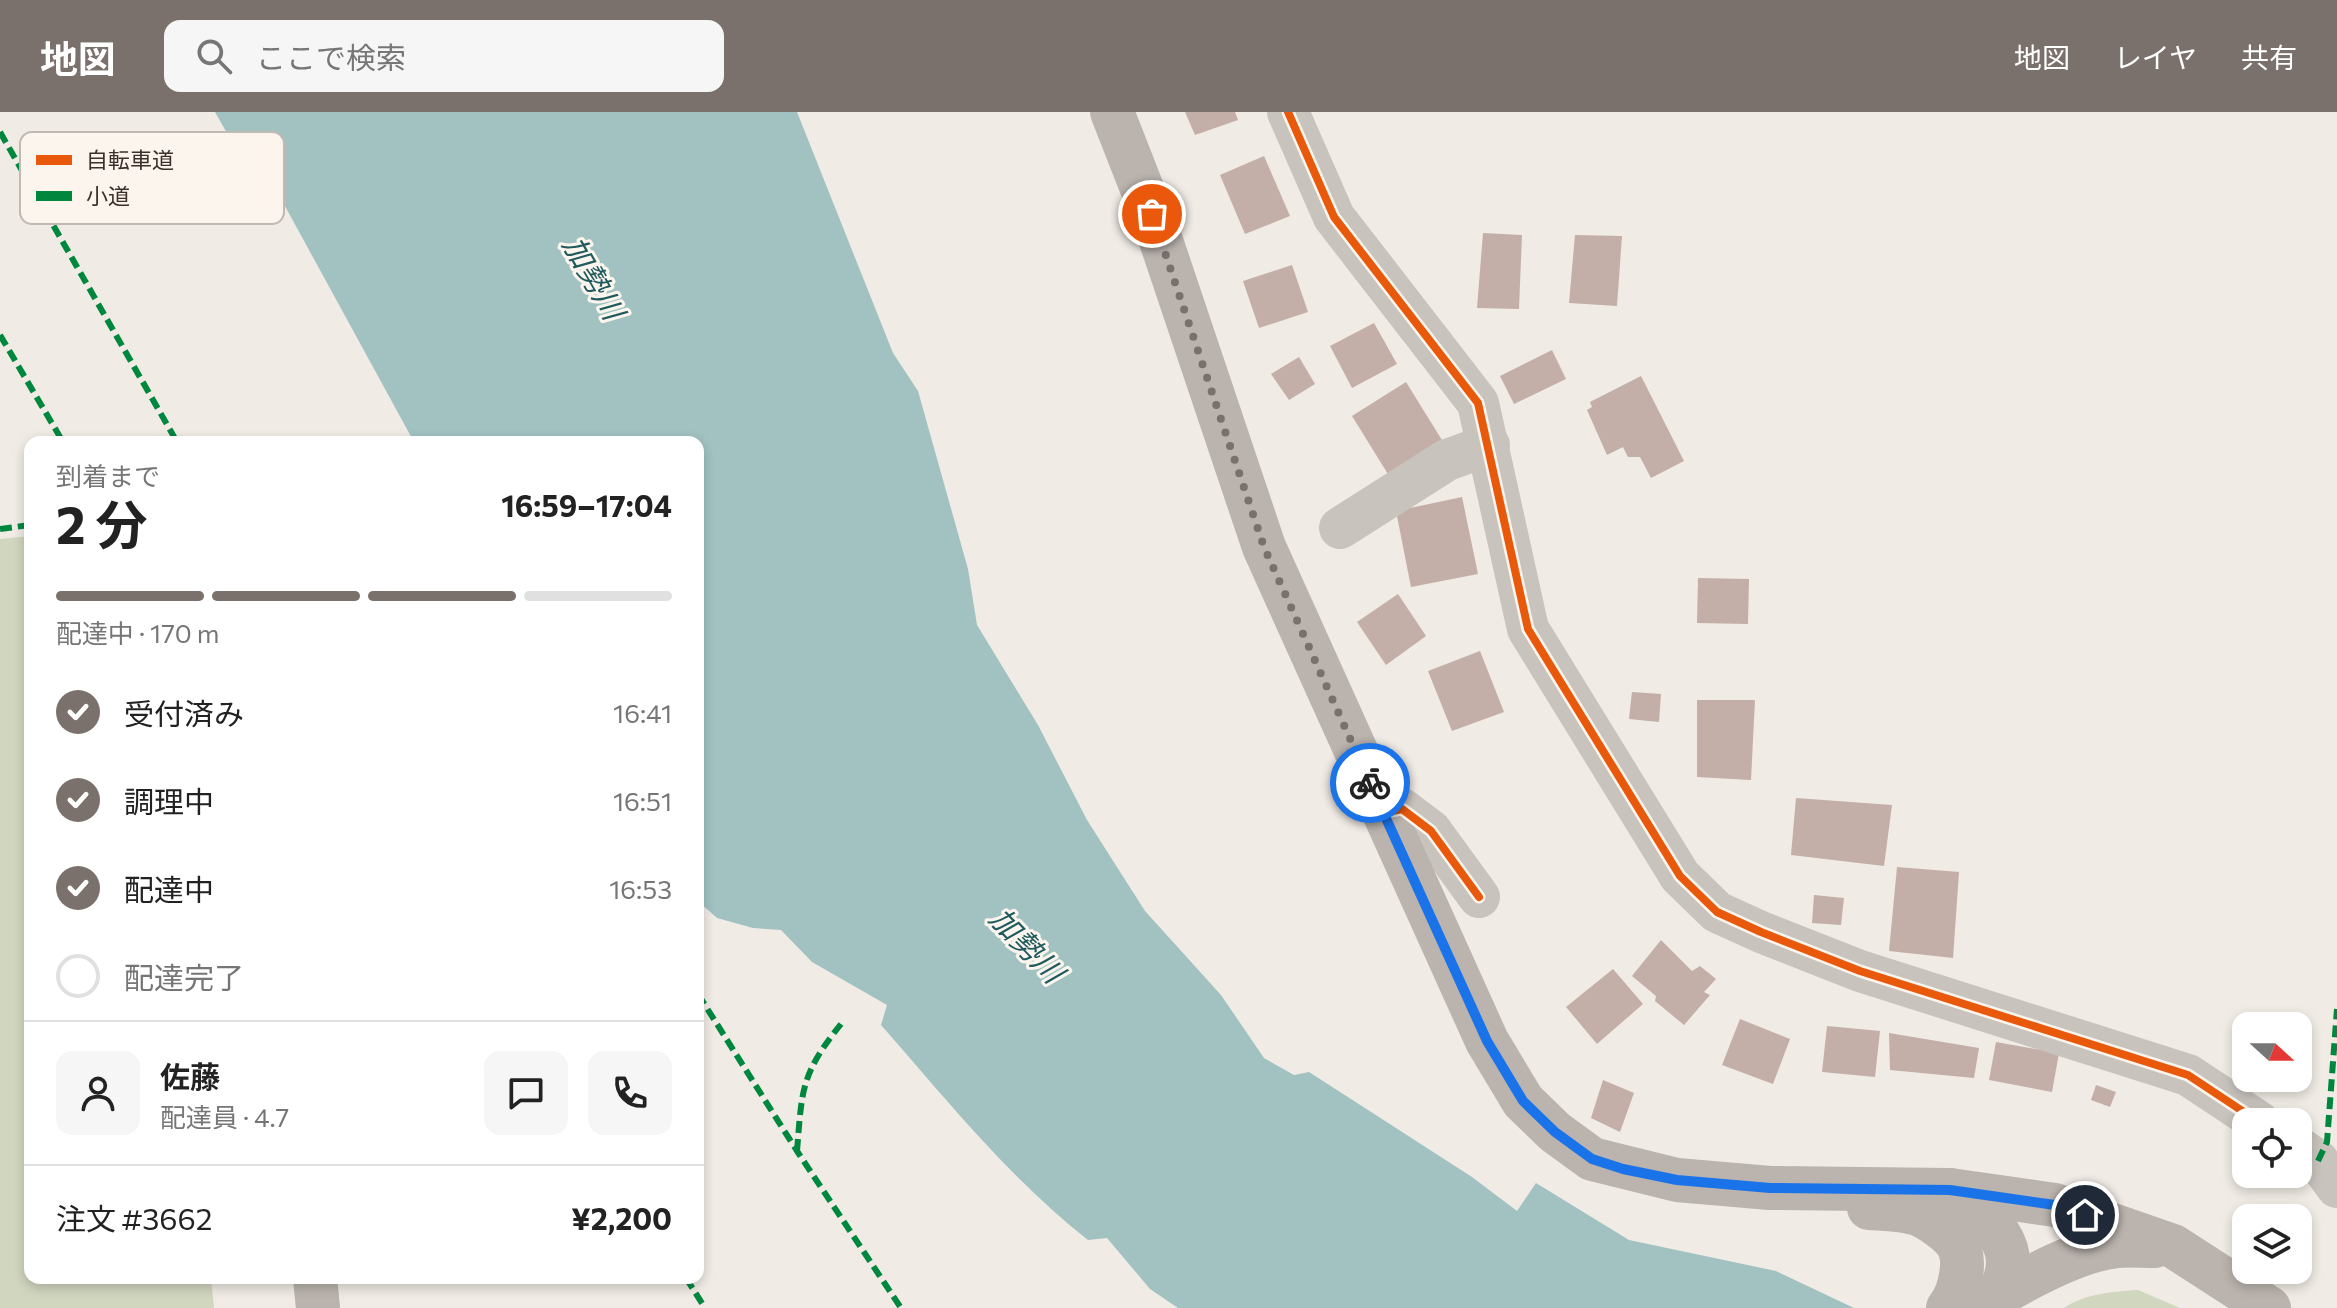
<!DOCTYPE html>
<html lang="ja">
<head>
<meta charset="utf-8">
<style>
	:root { --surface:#fff; --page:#f6f6f6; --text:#222; --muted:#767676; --line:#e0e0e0; --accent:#7a716c }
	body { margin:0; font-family:Commissioner,"Noto Sans JP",sans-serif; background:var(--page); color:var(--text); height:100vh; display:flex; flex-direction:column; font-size:30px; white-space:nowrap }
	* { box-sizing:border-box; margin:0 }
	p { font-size:26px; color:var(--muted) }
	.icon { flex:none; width:44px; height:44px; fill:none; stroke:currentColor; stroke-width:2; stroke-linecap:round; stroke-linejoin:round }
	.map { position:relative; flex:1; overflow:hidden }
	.sheet { position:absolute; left:24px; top:324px; width:680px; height:848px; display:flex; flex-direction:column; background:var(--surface); border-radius:16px; box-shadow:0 4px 12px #0003 }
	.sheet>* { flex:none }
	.needle { width:52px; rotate:111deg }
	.tools { position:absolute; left:2232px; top:900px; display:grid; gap:16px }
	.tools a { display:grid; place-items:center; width:80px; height:80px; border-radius:16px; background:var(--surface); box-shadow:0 4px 12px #0003; font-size:40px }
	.pin { position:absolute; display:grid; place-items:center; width:68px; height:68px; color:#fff; margin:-34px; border:4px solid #fff; border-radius:50%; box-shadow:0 2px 8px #0007 }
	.courier { position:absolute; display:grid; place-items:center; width:80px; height:80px; margin:-40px; border:6px solid #1a73e8; border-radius:50%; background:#fff; color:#222; box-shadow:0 2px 10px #0007 }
	.overview em { font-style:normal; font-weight:700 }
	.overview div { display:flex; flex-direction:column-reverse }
	.overview { display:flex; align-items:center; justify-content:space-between; height:136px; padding:0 32px }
	h1 { font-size:52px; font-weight:700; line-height:60px }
	.bar { display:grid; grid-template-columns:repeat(4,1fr); gap:12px 8px; align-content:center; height:96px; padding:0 32px }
	.bar i { height:10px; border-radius:6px; background:var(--line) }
	.bar .active { background:var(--accent) }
	.bar p { grid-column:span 4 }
	.line { display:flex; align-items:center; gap:20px; padding:0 32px; border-top:2px solid var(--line) }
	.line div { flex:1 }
	.round { display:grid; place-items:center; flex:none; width:84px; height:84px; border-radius:16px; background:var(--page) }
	ol { padding:0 32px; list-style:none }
	li { display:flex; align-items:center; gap:24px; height:88px }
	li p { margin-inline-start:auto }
	li .icon { padding:8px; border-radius:50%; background:var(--accent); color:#fff; stroke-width:4 }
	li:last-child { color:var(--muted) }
	li i { width:44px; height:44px; border:4px solid var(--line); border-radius:50% }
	header { display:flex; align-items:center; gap:48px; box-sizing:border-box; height:112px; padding:0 40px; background:var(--accent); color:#fff }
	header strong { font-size:38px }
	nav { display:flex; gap:44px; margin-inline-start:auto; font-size:28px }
	.search { width:560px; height:72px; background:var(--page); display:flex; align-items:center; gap:20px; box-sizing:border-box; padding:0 28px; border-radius:16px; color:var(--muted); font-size:30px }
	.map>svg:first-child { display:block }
	.green { fill:#d1d6bf }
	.water { fill:#a1c2c1 }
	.building { fill:#c3afa7 }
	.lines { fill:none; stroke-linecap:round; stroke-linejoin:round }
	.street { stroke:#c9c3be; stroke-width:42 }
	.secondary { stroke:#bab3ae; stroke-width:44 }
	.quiet { stroke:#00873e; stroke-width:6; stroke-dasharray:12 6; stroke-linecap:butt }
	.cycleway-casing { stroke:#fbf5ee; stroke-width:13 }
	.cycleway { stroke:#e8590c; stroke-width:8 }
	.done { stroke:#7a716c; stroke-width:8; stroke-dasharray:0 14.4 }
	.route { stroke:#1a73e8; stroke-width:10 }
	.labels { text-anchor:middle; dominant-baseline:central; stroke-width:6; stroke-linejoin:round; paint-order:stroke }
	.water-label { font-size:30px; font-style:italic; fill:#1f5a5e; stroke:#fbf5ee }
	.key { fill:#fbf5ee; stroke:#c1bab4; stroke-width:2 }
	.key-label { font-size:22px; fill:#3b302b }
</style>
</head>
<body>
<header>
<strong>地図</strong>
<div class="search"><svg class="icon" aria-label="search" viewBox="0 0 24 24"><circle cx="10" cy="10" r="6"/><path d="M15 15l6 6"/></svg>ここで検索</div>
<nav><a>地図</a><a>レイヤ</a><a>共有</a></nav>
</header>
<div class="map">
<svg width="2337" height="1196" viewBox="0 0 2337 1196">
	<rect width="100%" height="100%" fill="#f0ebe5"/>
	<g class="green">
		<polygon points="30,424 30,1166 211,1166 214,1196 0,1196 0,427"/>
		<path d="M2138,1178L2180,1196H2064C2086,1181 2113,1180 2138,1178Z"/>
	</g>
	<path class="water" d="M215,0H797L893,241L918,279L968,457L977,513L1038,613L1087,708L1145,799L1221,883L1264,946L1294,963L1309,960L1472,1065L1517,1099L1536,1071L1629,1128L1776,1159L1854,1196H1178L1150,1177L1107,1126L1088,1128C1009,1066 947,988 881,913L887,893L812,850L781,818L753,816L717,806L698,789V330H414L274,74L240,44Z"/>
	<g class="building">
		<polygon points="1185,0 1235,0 1238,8 1195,23"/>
		<polygon points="1264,44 1290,104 1245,122 1220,63"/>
		<polygon points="1483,121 1522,123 1519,197 1477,196"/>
		<polygon points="1575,123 1622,124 1617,194 1569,191"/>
		<polygon points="1292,153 1308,200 1259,216 1243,169"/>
		<polygon points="1374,211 1397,252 1352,276 1330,234"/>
		<polygon points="1552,238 1566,267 1514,292 1500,264"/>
		<polygon points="1299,245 1315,272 1289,288 1271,262"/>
		<polygon points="1641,264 1684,349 1651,366 1640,345 1628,345 1623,335 1607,343 1587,298 1592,295 1590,290"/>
		<polygon points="1406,270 1445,333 1391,367 1352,304"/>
		<polygon points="1462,385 1478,462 1411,475 1396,399"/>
		<polygon points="1698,466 1749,467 1748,512 1697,511"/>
		<polygon points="1398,482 1426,524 1386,553 1357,510"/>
		<polygon points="1480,539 1504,600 1452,619 1428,559"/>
		<polygon points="1632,580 1661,582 1659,610 1629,607"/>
		<polygon points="1697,588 1755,588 1751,668 1697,665"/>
		<polygon points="1796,686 1892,693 1884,754 1791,743"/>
		<polygon points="1897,755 1959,760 1953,846 1889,839"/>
		<polygon points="1814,783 1844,786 1841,813 1812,811"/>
		<polygon points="1661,828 1692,859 1700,854 1716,867 1704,880 1710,883 1684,913 1655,889 1656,884 1632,864"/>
		<polygon points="1613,857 1643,892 1597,932 1566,895"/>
		<polygon points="1740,907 1790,927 1773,972 1722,953"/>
		<polygon points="1827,914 1880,919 1875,965 1822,960"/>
		<polygon points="1889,921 1979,936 1974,966 1890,958"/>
		<polygon points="1996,930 2059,941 2052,980 1989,968"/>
		<polygon points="1603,968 1634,981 1620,1020 1591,1006"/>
		<polygon points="2096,973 2116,980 2110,995 2091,988"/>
	</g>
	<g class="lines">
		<g class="street">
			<polyline points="1288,0 1334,105 1478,291 1528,517 1680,764 1717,800 1761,820 1860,859 2188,963 2259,1010"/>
			<polyline points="1340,416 1447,348 1489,333"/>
			<polyline points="1383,701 1402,697 1431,719 1479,785"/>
			<polyline points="2298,1035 2318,1049 2337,1075"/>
		</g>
		<g class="secondary">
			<polyline points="1112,0 1152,102 1264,435 1487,929 1523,989 1555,1020 1592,1047 1677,1068 1770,1076 1950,1078 2055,1093 2173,1134 2269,1196"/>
			<path d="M1950,1078C1987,1105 2028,1134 1997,1184"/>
			<path d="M1869,1096C1883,1097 1900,1097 1914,1101C1926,1104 1948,1119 1956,1130C1968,1147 1960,1181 1948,1196"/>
			<polyline points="315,1166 318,1196"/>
			<path d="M1979,1196C2013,1173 2076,1138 2117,1134C2129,1133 2142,1134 2155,1134"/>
		</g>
		<g class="quiet">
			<polyline points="0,20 177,330"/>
			<polyline points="0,223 63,330"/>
			<polyline points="0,417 30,413"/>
			<polyline points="698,882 797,1039 901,1196"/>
			<path d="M797,1039C802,977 801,962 841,912"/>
			<polyline points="2318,1049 2327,1030 2337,897"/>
			<polyline points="686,1166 705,1196"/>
		</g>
		<defs>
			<g id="cycleway">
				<polyline points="1288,0 1334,105 1478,291 1528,517 1680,764 1717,800 1761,820 1860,859 2188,963 2259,1010"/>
				<polyline points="1383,701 1402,697 1431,719 1479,785"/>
			</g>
		</defs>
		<use href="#cycleway" class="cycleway-casing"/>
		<use href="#cycleway" class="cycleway"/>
	</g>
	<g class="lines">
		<polyline class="done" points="1152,102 1264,435 1370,671"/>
		<polyline class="route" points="1370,671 1487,929 1523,989 1555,1020 1592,1047 1623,1057 1677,1068 1770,1076 1950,1078 2055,1093 2085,1103"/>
	</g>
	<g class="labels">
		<g class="water-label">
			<text transform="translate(595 165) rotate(60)">加勢川</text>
			<text transform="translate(1028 832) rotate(46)">加勢川</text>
		</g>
	</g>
	<rect x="20" y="20" width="264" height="92" rx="12" class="key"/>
	<rect x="36" y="43" width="36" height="10" fill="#e8590c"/>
	<rect x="36" y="79" width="36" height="10" fill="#00873e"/>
	<g class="key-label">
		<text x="86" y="56">自転車道</text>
		<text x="86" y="92">小道</text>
	</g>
</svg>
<div class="tools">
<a><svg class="needle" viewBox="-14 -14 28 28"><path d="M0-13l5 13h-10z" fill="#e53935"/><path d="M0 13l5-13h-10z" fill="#767676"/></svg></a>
<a><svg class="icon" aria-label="locate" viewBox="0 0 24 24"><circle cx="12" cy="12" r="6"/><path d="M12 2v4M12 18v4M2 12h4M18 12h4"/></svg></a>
<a><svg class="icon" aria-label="layers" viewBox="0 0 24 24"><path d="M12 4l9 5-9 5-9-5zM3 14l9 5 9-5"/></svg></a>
</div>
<div class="pin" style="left:1152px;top:102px;background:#ea580c"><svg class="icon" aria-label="bag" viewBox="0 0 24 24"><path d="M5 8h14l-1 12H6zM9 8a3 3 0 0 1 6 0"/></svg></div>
<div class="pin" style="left:2085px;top:1103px;background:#1f2937"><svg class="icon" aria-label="home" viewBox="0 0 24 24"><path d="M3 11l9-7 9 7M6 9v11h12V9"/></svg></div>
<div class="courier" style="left:1370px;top:671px"><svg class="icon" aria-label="bike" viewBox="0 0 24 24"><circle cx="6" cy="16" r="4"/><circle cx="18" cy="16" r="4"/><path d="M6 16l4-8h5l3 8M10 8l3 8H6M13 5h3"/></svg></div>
<section class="sheet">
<div class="overview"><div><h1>2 分</h1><p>到着まで</p></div><em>16:59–17:04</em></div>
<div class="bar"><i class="active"></i><i class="active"></i><i class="active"></i><i></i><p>配達中 · 170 m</p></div>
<ol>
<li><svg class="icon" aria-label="check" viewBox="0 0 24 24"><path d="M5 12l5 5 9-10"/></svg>受付済み<p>16:41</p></li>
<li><svg class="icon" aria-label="check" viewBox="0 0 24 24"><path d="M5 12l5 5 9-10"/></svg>調理中<p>16:51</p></li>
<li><svg class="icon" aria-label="check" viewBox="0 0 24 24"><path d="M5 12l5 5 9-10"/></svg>配達中<p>16:53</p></li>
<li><i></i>配達完了</li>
</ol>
<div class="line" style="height:144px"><a class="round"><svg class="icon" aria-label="person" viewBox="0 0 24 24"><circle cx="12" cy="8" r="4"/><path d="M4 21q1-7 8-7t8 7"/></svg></a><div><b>佐藤</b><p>配達員 · 4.7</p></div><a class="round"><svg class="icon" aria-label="chat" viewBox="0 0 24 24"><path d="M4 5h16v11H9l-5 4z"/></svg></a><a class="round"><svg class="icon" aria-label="phone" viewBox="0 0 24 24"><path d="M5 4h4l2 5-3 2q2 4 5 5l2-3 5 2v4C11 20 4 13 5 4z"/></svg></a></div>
<div class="line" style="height:104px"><div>注文 #3662</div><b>¥2,200</b></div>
</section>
</div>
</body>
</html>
